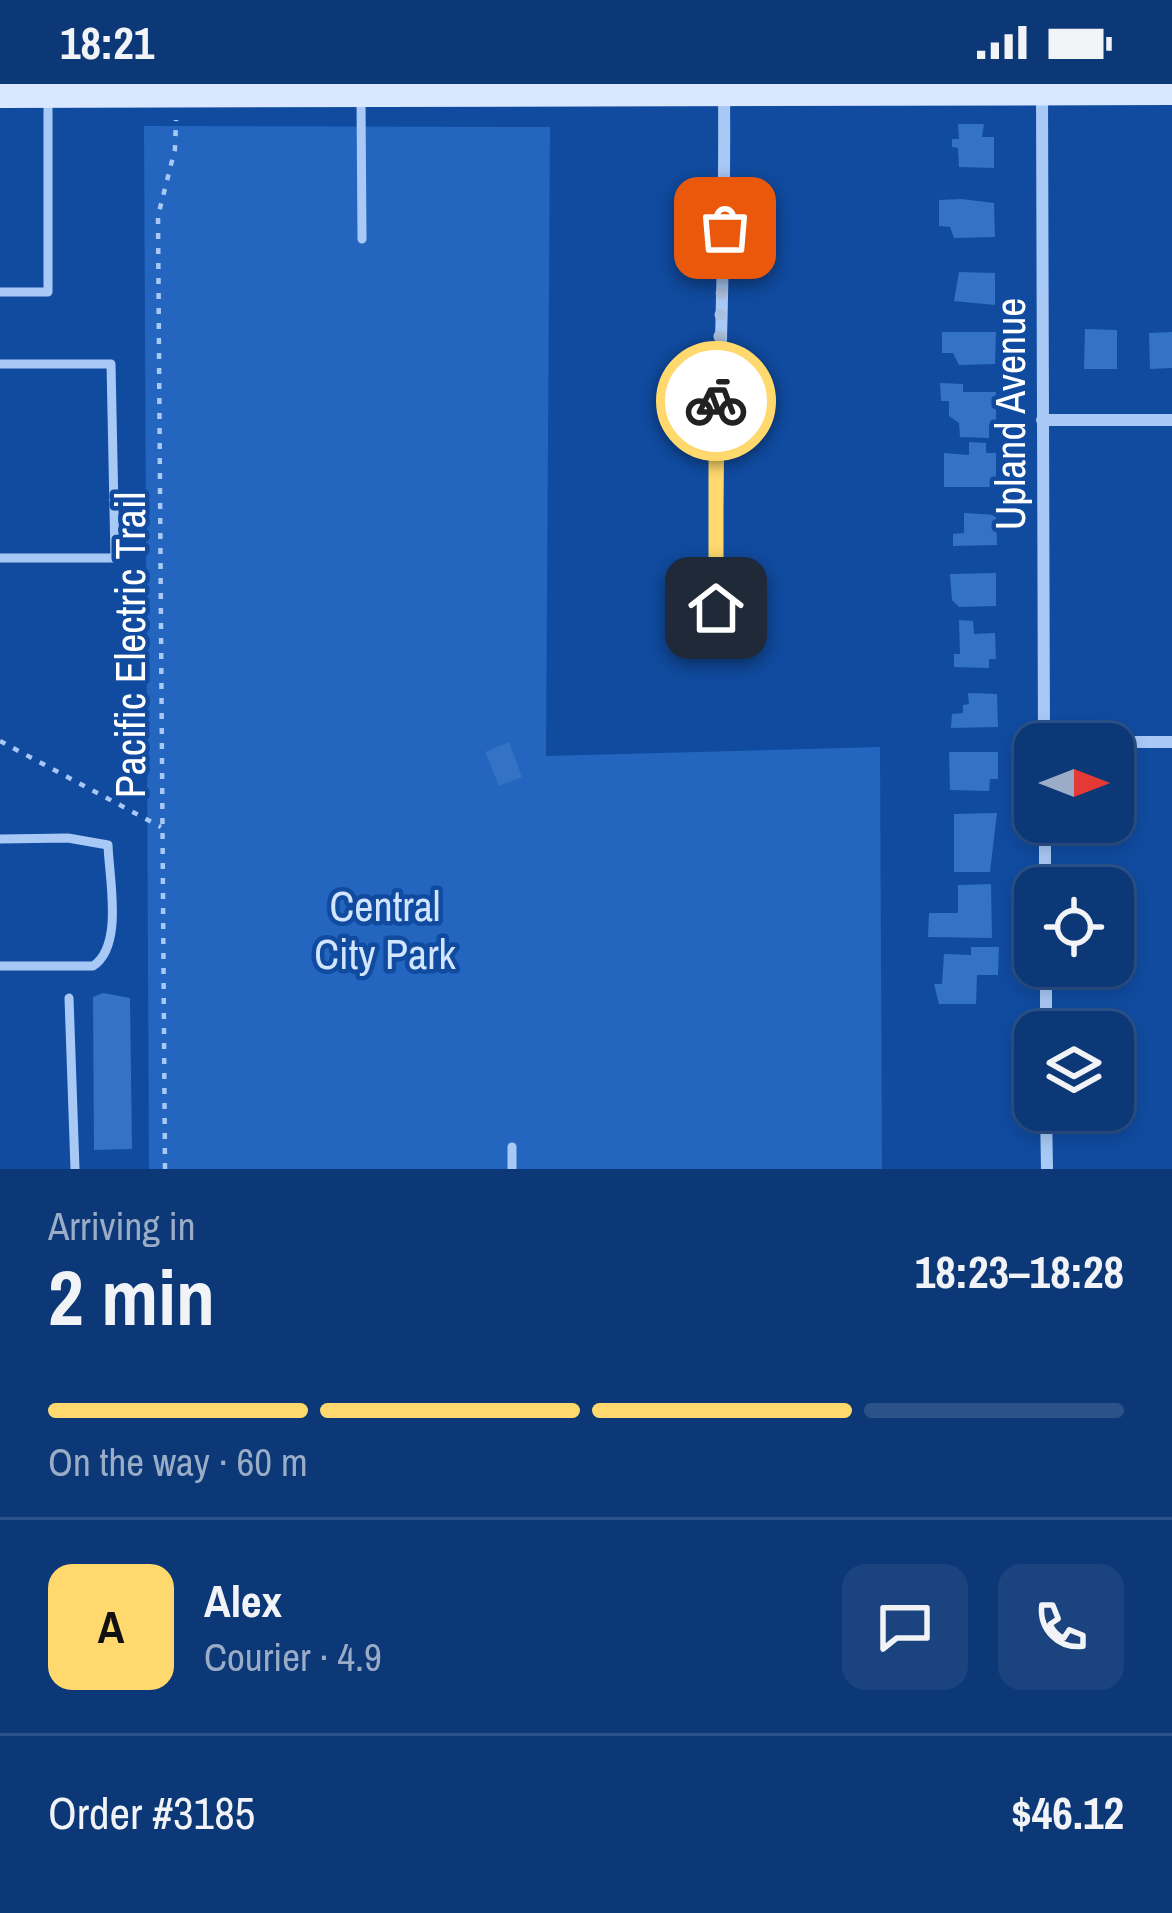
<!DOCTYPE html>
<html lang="en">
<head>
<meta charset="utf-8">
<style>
	:root { --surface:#0c3878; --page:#1a4380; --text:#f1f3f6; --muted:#9aacc6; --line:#2c528a; --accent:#ffd96d }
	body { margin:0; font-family:"Archivo Narrow",sans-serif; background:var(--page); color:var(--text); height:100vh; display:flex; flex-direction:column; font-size:45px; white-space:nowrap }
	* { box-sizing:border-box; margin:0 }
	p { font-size:39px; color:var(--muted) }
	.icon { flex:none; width:66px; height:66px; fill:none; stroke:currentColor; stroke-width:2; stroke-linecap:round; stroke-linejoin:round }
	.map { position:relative; height:1085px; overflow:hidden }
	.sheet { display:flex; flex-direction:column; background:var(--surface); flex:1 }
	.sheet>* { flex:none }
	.needle { width:78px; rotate:90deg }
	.buttons { position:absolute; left:1014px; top:639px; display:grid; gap:24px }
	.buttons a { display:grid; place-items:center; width:120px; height:120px; border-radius:24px; background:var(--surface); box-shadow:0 6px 18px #0003,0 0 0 3px var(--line); font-size:60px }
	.pin { position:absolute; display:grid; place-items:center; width:102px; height:102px; color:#fff; margin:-51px; border-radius:24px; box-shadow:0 6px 18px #0006 }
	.courier { position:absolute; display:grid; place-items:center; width:120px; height:120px; margin:-60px; border:9px solid #ffd96d; border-radius:50%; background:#fff; color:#222; box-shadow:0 3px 15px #0007 }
	.overview em { font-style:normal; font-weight:700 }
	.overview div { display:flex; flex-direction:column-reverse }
	.overview { display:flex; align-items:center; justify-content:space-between; height:204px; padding:0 48px }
	h1 { font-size:78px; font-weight:700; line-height:90px }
	.bar { display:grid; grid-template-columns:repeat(4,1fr); gap:18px 12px; align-content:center; height:144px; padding:0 48px }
	.bar i { height:15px; border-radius:9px; background:var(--line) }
	.bar .selected { background:var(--accent) }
	.bar p { grid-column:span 4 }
	.line { display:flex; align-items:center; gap:30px; padding:0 48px; border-top:3px solid var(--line) }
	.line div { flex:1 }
	.round { display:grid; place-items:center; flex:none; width:126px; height:126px; border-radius:24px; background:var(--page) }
	.status { display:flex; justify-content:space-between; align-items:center; height:84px; padding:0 60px; background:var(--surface); direction:ltr }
	.status svg { height:33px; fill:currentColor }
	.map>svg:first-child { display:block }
	.green { fill:#2365bf }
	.building { fill:#3472c5 }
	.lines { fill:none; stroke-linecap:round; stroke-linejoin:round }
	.path { stroke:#a8c9f5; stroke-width:4.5; stroke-dasharray:6 9; stroke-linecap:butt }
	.lane { stroke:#a8c9f5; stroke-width:9 }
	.street { stroke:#a8c9f5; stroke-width:12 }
	.secondary { stroke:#d9e8fe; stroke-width:24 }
	.done { stroke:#abc0de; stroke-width:12; stroke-dasharray:0 21.6 }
	.route { stroke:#ffd96d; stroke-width:15 }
	.labels { text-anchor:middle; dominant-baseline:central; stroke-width:9; stroke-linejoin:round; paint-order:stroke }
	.street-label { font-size:42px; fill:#fff; stroke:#104ba0 }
	.park-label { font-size:42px; fill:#d1e5fe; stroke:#104ba0 }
</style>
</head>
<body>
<div class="status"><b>18:21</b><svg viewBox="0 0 49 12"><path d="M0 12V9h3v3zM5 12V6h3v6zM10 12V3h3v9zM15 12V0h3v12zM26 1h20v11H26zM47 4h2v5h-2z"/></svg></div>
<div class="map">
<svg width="1172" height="1085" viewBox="0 0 1172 1085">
	<rect width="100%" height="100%" fill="#104ba0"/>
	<polygon class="green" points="144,42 550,43 546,672 880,663 882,1085 149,1085"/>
	<g class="building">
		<polygon points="958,40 984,40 982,53 994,53 994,84 959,83 958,64 952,63 952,55 959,55"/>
		<polygon points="961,115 994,119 995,153 954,154 950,143 939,142 939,116"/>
		<polygon points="959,188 995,189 995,221 954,217"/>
		<polygon points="1085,245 1117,246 1117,285 1084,285"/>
		<polygon points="942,248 996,248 995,280 959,281 953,269 942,269"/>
		<polygon points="1172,248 1172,284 1150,285 1149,249"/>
		<polygon points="940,299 963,300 963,308 996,308 996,341 989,341 989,354 960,353 959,339 949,332 949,317 941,317"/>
		<polygon points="969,358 986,359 986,369 996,369 996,403 944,403 944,369 969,371"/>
		<polygon points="964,429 996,431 997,461 953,462 953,450 964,449"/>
		<polygon points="996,489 996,522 959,523 952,516 950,490"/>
		<polygon points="959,536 973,537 974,550 995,549 996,575 989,575 989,584 954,583 954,570 960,570"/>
		<polygon points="968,609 997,610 998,643 951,644 952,630 963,629 963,621 969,620"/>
		<polygon points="509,658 522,693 499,702 485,668"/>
		<polygon points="949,668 998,668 998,695 990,695 989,707 950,706"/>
		<polygon points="997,729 990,788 954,788 954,730"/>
		<polygon points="991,800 992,854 928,853 929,829 958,829 958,801"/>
		<polygon points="971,863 999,863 998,891 977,891 976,920 939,920 934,900 942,900 944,870 971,871"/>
		<polygon points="103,909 130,914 132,1065 94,1066 93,913"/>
	</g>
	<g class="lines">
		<g class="path">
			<polyline points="0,657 161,743"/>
			<polyline points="165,1085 158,132 175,65 176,36"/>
		</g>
		<g class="lane">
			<polyline points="361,16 362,155"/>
			<polyline points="0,208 48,208 48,15"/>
			<polyline points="0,280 111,280 115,474 0,474"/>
			<path d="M0,755L68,754L108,761C109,794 124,862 93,882H0"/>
			<polyline points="69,914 75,1085"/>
			<polyline points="512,1063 512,1085"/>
		</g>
		<g class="street">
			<polyline points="1042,7 1044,660"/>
			<polyline points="1042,336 1172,336"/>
			<path d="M716,523C716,352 726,182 724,10"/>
			<polyline points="1044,658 1172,658"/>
			<polyline points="1045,738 1045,804"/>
			<polyline points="1046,882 1046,948"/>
			<polyline points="1046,1026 1047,1085"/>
		</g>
		<polyline class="secondary" points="0,12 1172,9"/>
	</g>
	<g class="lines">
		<polyline class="done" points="716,317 725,144"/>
		<polyline class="route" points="716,317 716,524"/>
	</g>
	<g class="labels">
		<g class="street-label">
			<text transform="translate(1010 330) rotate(-90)">Upland Avenue</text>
			<text transform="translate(130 561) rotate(-90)">Pacific Electric Trail</text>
		</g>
		<g class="park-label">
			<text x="385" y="822">Central<tspan x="385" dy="48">City Park</tspan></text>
		</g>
	</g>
</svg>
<div class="buttons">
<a><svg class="needle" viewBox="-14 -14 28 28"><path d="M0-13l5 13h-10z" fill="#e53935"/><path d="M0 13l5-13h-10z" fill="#9aacc6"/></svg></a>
<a><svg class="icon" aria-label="locate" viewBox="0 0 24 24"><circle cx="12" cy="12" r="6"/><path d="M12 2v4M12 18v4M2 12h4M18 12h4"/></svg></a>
<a><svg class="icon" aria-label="layers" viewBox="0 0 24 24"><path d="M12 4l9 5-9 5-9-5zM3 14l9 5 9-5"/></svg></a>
</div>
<div class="pin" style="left:725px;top:144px;background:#ea580c"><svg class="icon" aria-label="bag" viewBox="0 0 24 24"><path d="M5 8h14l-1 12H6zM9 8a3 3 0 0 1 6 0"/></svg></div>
<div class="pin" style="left:716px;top:524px;background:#1f2937"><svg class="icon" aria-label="home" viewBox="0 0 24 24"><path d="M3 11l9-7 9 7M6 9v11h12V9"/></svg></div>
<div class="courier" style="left:716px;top:317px"><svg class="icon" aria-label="bike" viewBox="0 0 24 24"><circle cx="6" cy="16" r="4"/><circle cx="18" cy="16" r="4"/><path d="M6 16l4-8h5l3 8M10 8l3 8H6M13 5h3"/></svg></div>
</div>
<section class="sheet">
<div class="overview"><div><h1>2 min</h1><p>Arriving in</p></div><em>18:23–18:28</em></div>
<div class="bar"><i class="selected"></i><i class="selected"></i><i class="selected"></i><i></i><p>On the way · 60 m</p></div>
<div class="line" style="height:216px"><b class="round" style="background:var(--accent);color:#111">A</b><div><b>Alex</b><p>Courier · 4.9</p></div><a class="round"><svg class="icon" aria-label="chat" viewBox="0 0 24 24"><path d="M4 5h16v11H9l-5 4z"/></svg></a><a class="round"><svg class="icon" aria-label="phone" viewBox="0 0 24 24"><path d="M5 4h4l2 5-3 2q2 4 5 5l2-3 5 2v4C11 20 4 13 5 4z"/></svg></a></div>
<div class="line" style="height:156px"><div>Order #3185</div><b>$46.12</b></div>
</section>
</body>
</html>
